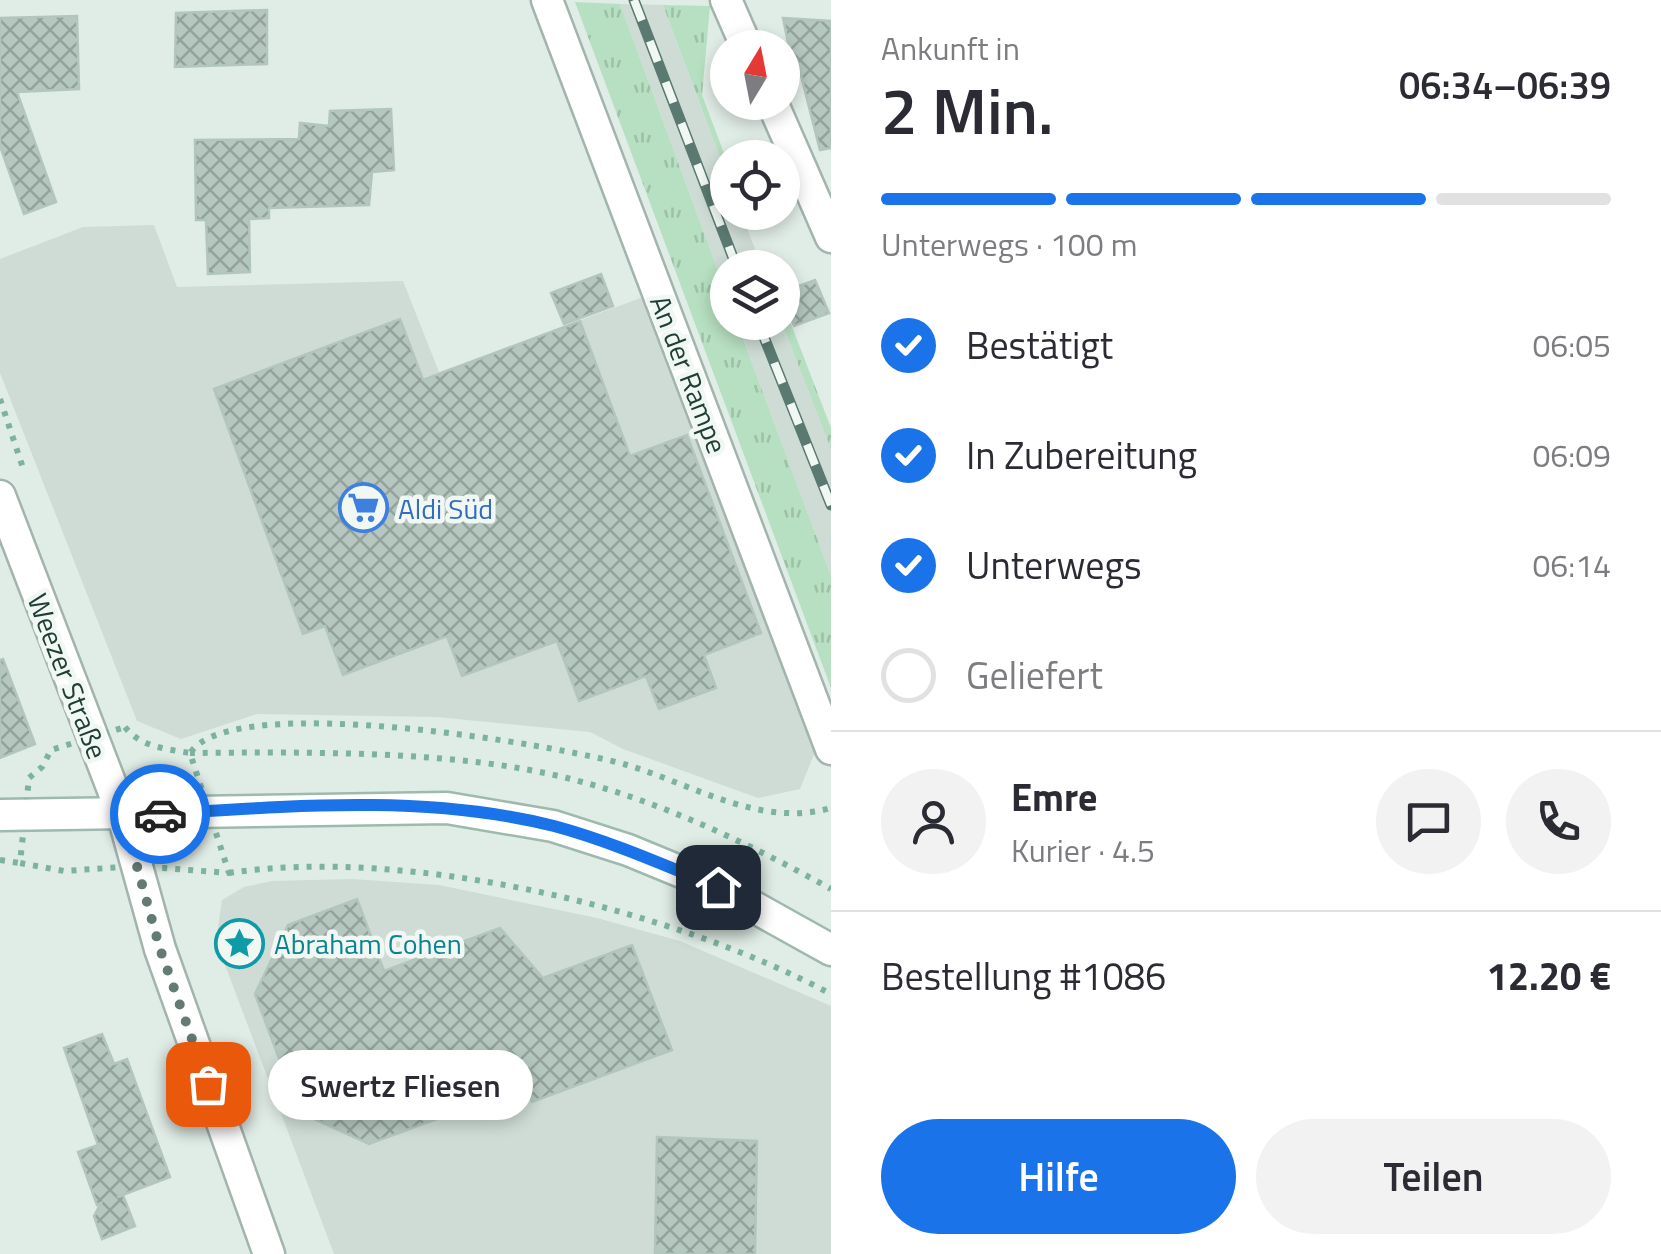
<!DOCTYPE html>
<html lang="de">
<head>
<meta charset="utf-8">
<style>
	:root { --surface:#fff; --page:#f2f2f3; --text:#2b2b33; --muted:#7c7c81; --line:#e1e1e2; --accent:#1a73e8 }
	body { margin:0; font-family:"Titillium Web",sans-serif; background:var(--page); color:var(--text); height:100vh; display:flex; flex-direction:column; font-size:38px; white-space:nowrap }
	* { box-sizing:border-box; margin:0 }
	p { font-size:32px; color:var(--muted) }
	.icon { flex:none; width:55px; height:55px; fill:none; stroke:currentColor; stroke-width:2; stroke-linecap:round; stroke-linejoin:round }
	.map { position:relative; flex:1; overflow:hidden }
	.panel { display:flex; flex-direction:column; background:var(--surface); width:830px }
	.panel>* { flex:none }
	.needle { width:65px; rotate:10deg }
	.tools { position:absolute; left:710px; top:30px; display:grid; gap:20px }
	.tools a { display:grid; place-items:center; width:90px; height:90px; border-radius:50%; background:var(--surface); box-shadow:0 5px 15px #0003; font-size:50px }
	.pin { position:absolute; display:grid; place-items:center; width:85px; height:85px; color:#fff; margin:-42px; border-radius:20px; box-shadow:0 5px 15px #0006 }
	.courier { position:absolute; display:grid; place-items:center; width:100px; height:100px; margin:-50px; border:8px solid #1a73e8; border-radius:50%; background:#fff; color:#222; box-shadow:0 2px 12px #0007 }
	.bubble { position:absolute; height:70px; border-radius:35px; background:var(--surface); box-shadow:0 5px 15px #0003; font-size:32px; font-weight:600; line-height:70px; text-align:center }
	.headline em { font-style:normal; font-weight:600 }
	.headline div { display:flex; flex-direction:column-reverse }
	.headline { display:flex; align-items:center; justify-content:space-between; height:170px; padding:0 50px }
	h1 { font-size:65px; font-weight:600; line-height:75px }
	.bar { display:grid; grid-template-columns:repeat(4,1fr); gap:15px 10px; align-content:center; height:120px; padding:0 50px }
	.bar i { height:12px; border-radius:8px; background:var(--line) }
	.bar .current { background:var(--accent) }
	.bar p { grid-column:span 4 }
	.line { display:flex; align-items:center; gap:25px; padding:0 50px; border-top:2px solid var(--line) }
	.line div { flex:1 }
	.round { display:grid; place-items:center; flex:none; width:105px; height:105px; border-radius:52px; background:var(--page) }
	ol { padding:0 50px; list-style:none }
	li { display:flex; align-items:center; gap:30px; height:110px }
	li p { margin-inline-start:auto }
	li .icon { padding:10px; border-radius:50%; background:var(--accent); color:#fff; stroke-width:4 }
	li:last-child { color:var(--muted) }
	li i { width:55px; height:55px; border:5px solid var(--line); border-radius:50% }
	.button { display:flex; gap:20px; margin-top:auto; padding:20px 50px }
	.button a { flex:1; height:115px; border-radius:60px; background:var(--accent); color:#fff; font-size:40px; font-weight:600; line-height:115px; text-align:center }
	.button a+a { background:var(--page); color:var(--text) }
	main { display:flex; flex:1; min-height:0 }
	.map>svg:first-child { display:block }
	.built { fill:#cedcd5 }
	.grass { fill:url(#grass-tufts) }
	.building { fill:url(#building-cross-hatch); stroke:#b2c6bd; stroke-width:2.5 }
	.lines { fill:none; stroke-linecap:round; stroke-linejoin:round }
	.street-casing { stroke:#a3b4ad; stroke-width:35 }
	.secondary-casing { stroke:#9eb9ae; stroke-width:35 }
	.path { stroke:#7eb2a0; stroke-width:6; stroke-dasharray:5 8; stroke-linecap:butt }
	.street { stroke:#fff; stroke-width:30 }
	.secondary { stroke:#fff; stroke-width:30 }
	.rail-casing { stroke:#5a7970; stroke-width:11 }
	.rail { stroke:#f1f8f4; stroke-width:8; stroke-dasharray:22; stroke-linecap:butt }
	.done { stroke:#637b73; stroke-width:10; stroke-dasharray:0 18 }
	.route { stroke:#1a73e8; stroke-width:12 }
	.labels { text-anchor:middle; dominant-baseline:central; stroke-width:9; stroke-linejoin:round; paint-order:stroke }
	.street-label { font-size:28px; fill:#203e35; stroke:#f1f8f4 }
	.shop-label { font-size:28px; fill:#366cbe; stroke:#f1f8f4; text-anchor:start }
	.culture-label { font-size:28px; fill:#0d838f; stroke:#f1f8f4; text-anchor:start }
</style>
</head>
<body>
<main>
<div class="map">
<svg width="831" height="1254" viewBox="0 0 831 1254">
	<defs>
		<pattern id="grass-tufts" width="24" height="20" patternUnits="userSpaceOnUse" patternTransform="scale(2.5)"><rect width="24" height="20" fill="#b7dfc1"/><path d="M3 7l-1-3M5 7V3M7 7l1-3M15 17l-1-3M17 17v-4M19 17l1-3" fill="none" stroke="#9dc0a6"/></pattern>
		<pattern id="building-cross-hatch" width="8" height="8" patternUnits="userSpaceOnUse" patternTransform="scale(2.5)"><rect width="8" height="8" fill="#b5c7bf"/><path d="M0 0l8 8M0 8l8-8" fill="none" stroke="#93a39c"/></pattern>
	</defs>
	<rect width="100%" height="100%" fill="#e0ece6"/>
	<g class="built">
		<polygon points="620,4 663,5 727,176 728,212 741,213 762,267 728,268 727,296"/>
		<polygon points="154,225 177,287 403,281 439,372 646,296 815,752 800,789 758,798 623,749 590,732 437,717 257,714 181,739 137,721 0,373 0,259 83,227"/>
		<polygon points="737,323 782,323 831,449 831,576"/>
		<polygon points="352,879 439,885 597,918 680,941 831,1006 831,1254 334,1254 216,941 222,900 244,887 272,881"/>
	</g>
	<g class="grass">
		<polygon points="575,2 620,4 727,296 728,322 737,323 831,576 831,688"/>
		<polygon points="663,5 710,6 702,95 727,161 727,176"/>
		<polygon points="783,303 831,428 831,449 782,323"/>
	</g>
	<g class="building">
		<polygon points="267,10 267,64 175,67 176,13"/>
		<polygon points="77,16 79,89 17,92 56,202 24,214 0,146 0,18"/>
		<polygon points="783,18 831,21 831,148 820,150 797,60 792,62"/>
		<polygon points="391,109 394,170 372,172 369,205 269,208 269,218 249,219 250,272 208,274 206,220 196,220 195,140 299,139 300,123 329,126 330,111"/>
		<polygon points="601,274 613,306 564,324 551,293"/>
		<polygon points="815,280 829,313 794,326 782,292"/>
		<polygon points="400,319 423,380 580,321 630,456 687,435 761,633 704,655 716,688 659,709 646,676 579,701 557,641 462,676 447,636 343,675 325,626 303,634 214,389"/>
		<polygon points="3,659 35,744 0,758 0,660"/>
		<polygon points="357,899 384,971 500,928 543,978 632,945 672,1050 532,1102 530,1097 484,1115 480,1103 369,1144 299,1112 255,994 288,925"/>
		<polygon points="102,1034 114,1064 127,1059 170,1177 117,1197 123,1195 135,1226 102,1239 94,1216 101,1203 97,1205 78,1152 98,1145 64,1048"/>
		<polygon points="657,1137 757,1141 755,1254 655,1254"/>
	</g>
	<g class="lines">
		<defs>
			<g id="street">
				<polyline points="547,0 831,749"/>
				<polyline points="726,0 747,48"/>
				<polyline points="772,102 831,237"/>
				<polyline points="0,496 123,816 160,949 269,1254"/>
			</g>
			<polyline id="secondary" points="0,815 447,808 553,826 628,850 718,887 831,950"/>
		</defs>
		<use href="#street" class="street-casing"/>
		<use href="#secondary" class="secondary-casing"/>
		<g class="path">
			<polyline points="0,399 24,471"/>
			<path d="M125,727C140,747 167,749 190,753L229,873L137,866L64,871L20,863L29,778L42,767L51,750Z"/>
			<path d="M191,752C233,690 558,745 627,765C694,785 761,828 831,808"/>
			<path d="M190,753C308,752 458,750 571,779C662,802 750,844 831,889"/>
			<polyline points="0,860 20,863"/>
			<path d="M229,873C408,846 672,909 831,994"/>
		</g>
		<use href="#street" class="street"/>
		<use href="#secondary" class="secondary"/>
		<defs>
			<g id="rail">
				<polyline points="634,0 737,268"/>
				<polyline points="758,322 831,505"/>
			</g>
		</defs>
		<use href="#rail" class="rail-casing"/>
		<use href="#rail" class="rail"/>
	</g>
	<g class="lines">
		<polyline class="done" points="160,814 123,816 160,949 208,1084"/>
		<path class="route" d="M160,814C289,806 427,794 554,826C610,841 664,865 718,887"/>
	</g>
	<defs>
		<symbol id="supermarket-ring" viewBox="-11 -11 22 22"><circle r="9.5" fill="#f1f8f4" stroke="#3f7fe0" stroke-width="1.5"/><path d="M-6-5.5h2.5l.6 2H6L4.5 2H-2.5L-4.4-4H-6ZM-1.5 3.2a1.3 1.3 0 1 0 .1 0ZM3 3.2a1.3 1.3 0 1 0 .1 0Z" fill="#3f7fe0"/></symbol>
		<symbol id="sight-ring" viewBox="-11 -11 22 22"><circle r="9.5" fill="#f1f8f4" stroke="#0f9aa8" stroke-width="1.5"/><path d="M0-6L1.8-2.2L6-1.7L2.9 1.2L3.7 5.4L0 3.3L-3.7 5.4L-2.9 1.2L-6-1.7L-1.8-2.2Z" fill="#0f9aa8"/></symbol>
	</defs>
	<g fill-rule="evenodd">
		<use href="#supermarket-ring" x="336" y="480" width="55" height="55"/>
		<use href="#sight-ring" x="212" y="916" width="55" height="55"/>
	</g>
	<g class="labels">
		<g class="street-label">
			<text transform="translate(689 374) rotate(69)">An der Rampe</text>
			<text transform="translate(68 676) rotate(69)">Weezer Straße</text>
		</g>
		<g class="shop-label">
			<text x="398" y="508">Aldi Süd</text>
		</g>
		<g class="culture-label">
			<text x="274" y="943">Abraham Cohen</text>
		</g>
	</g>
</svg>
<div class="tools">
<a><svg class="needle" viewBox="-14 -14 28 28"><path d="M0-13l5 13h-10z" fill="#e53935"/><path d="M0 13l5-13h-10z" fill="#7c7c81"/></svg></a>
<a><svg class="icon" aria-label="locate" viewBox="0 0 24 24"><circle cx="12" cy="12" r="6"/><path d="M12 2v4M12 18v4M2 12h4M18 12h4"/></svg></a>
<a><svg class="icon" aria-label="layers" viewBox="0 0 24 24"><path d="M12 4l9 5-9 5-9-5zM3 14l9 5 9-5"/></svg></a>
</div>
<div class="pin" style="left:208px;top:1084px;background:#ea580c"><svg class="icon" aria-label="bag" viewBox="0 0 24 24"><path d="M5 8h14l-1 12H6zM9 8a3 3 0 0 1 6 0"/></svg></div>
<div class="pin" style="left:718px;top:887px;background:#1f2937"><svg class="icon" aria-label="home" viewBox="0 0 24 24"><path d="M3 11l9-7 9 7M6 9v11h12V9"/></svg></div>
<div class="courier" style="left:160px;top:814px"><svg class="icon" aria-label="car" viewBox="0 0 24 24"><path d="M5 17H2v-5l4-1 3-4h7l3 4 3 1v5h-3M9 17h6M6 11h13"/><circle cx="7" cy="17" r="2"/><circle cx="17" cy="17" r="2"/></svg></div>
<div class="bubble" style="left:268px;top:1050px;width:265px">Swertz Fliesen</div>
</div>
<section class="panel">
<div class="headline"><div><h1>2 Min.</h1><p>Ankunft in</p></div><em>06:34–06:39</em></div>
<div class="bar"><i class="current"></i><i class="current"></i><i class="current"></i><i></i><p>Unterwegs · 100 m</p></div>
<ol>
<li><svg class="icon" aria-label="check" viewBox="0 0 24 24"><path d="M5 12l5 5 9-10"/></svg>Bestätigt<p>06:05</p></li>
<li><svg class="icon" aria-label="check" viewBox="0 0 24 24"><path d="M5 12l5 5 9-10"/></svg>In Zubereitung<p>06:09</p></li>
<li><svg class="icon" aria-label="check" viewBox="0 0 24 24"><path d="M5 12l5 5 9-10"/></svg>Unterwegs<p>06:14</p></li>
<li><i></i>Geliefert</li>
</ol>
<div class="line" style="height:180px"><a class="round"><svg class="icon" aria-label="person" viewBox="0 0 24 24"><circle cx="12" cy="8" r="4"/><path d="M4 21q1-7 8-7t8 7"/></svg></a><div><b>Emre</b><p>Kurier · 4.5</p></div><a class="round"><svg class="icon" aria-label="chat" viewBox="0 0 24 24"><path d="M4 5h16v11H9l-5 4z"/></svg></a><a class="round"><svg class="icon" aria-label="phone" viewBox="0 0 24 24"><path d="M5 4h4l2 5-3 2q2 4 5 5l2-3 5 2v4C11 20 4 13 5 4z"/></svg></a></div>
<div class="line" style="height:130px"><div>Bestellung #1086</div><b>12.20 €</b></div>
<div class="button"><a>Hilfe</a><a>Teilen</a></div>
</section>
</main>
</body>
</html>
